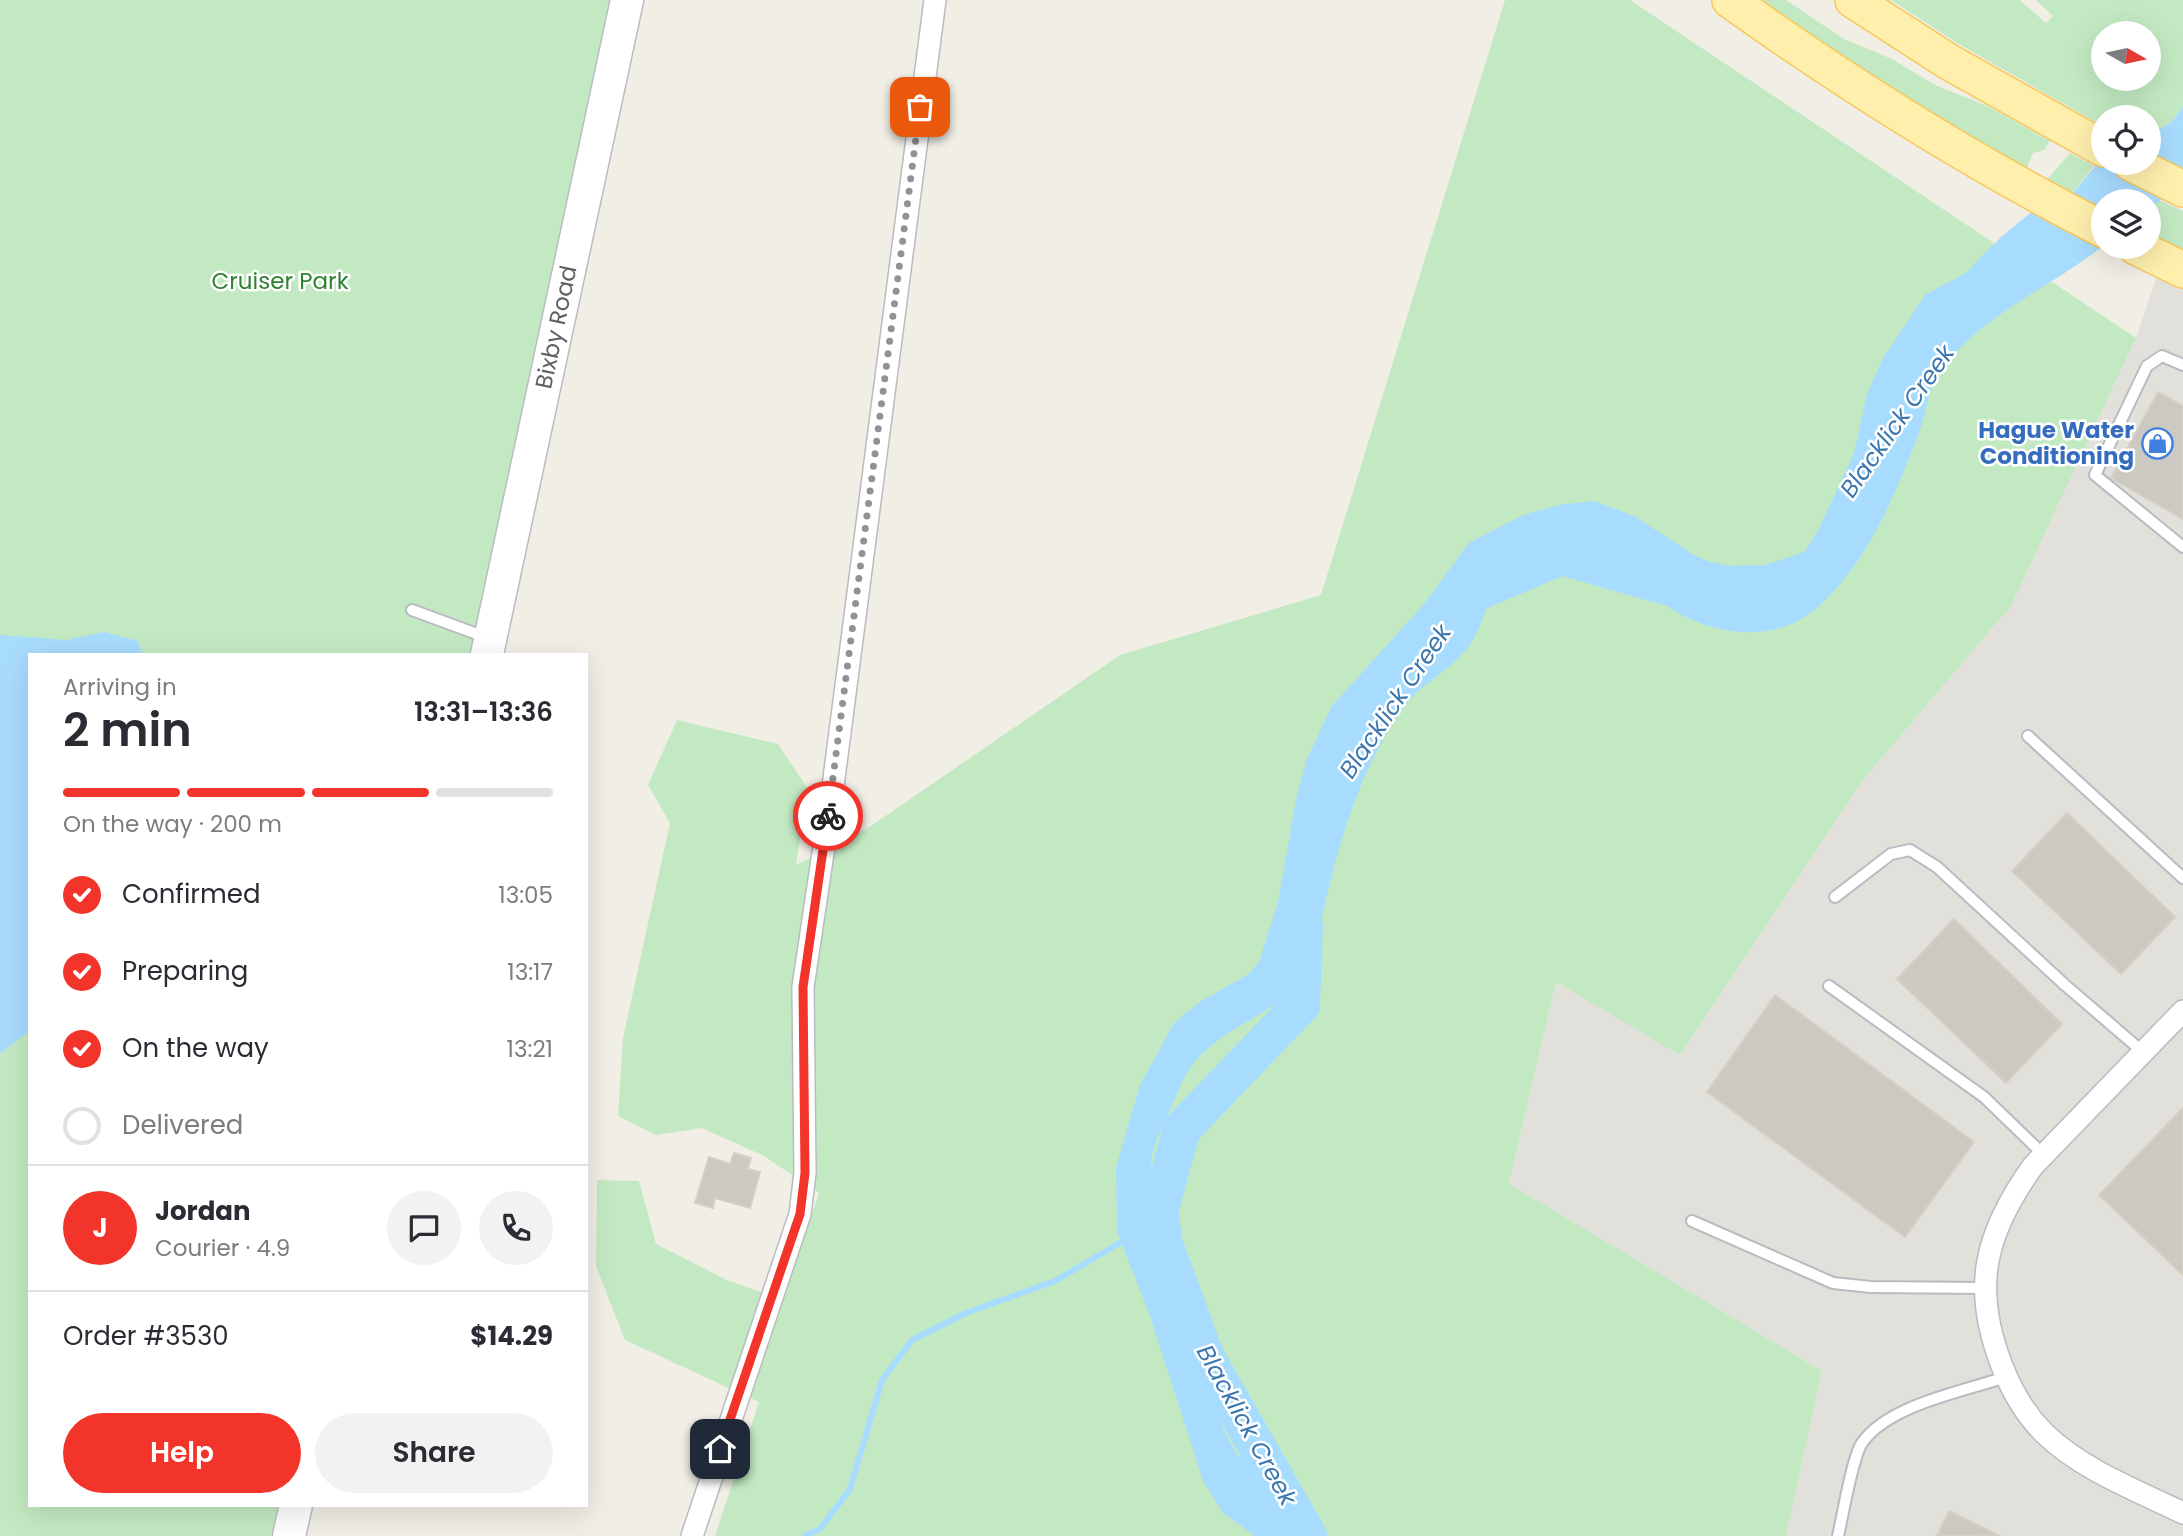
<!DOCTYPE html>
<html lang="en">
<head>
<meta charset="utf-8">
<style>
	:root { --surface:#fff; --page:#f2f2f3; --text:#2b2b33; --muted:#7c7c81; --line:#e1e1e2; --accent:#f2342a }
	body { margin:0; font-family:Poppins,sans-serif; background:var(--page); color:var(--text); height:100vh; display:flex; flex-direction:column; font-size:26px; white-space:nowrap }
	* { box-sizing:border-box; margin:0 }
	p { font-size:23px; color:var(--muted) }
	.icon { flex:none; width:38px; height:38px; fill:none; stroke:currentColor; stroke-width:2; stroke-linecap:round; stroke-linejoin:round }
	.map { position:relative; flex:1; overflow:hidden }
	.details { position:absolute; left:28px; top:653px; width:560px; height:854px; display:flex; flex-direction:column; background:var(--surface); border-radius:0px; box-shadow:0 7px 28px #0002 }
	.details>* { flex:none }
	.needle { width:46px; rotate:99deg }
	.buttons { position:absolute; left:2091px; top:21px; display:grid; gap:14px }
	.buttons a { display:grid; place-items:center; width:70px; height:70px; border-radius:50%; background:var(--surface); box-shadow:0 7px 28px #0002; font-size:35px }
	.pin { position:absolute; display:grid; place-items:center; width:60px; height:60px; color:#fff; margin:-30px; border-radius:14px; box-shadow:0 4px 10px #0006 }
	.courier { position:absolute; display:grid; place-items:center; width:70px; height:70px; margin:-35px; border:5px solid #f2342a; border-radius:50%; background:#fff; color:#222; box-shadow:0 2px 9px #0007 }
	.overview em { font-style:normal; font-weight:600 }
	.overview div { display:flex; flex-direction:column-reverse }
	.overview { display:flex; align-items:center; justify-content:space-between; height:119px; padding:0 35px }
	h1 { font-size:46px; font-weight:600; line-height:52px }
	.bar { display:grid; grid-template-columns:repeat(4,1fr); gap:10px 7px; align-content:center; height:84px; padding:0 35px }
	.bar i { height:9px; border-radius:5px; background:var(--line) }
	.bar .active { background:var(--accent) }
	.bar p { grid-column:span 4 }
	.line { display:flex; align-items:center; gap:18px; padding:0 35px; border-top:2px solid var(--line) }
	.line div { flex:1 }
	.round { display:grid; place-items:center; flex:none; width:74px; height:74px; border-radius:37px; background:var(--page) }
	ol { padding:0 35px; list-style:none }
	li { display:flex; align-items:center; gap:21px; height:77px }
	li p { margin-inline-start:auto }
	li .icon { padding:7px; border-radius:50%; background:var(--accent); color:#fff; stroke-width:4 }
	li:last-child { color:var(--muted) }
	li i { width:38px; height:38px; border:4px solid var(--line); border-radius:50% }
	.primary-button { display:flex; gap:14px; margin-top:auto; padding:14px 35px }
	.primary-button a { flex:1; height:80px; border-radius:42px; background:var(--accent); color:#fff; font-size:28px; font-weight:600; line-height:80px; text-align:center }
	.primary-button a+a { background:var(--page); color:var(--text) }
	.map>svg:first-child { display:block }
	.industrial { fill:#e1e0da }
	.green { fill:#c3e9c2; fill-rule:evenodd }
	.water { fill:#a8dcff }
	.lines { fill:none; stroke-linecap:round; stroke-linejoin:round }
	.stream { stroke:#a8dcff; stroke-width:6 }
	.river { stroke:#a8dcff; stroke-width:38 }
	.building { fill:#ccc9c3; stroke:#d6d0c4; stroke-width:2 }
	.lane-casing { stroke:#b8bcc0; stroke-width:14 }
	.street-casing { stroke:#b8bcc0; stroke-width:24 }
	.secondary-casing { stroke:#b9bdc2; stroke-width:35 }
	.primary-casing { stroke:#f9c657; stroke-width:38 }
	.lane { stroke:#fff; stroke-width:10 }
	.street { stroke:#fff; stroke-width:21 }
	.secondary { stroke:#fff; stroke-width:32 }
	.primary { stroke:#ffefad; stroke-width:35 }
	.done { stroke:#919393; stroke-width:7; stroke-dasharray:0 12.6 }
	.route { stroke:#f2342a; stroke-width:9 }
	.labels { text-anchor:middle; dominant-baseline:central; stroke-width:5; stroke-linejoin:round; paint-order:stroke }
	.park-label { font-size:23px; fill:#308331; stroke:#fff }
	.street-label { font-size:23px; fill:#5d6267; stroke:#fff }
	.shop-label { font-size:23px; font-weight:bold; fill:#366cbe; stroke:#fff; text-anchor:end }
	.water-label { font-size:24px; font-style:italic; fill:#3b77ae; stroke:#fff }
</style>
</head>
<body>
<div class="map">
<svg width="2183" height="1536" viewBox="0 0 2183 1536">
	<rect width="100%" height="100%" fill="#f1eee6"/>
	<polygon class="industrial" points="2162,260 2183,269 2183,1536 1786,1536 1822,1371 1509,1185 1556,982 1680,1054 1862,781 2011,606 2136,338"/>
	<g class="green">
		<polygon points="0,0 627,0 487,654 30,654 30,1505 278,1505 271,1536 0,1536"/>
		<polygon points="1505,0 1630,0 2136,338 2011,606 1862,781 1680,1055 1556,982 1509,1184 1822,1371 1786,1536 715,1536 759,1402 625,1340 596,1266 597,1180 639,1181 656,1244 727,1280 783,1300 819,1193 764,1156 702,1128 656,1135 618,1116 623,1038 670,823 648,785 677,720 778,744 808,789 796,865 871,826 1120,655 1321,595"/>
		<polygon points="1756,0 1786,0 1844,39 1892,59 1935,85 1987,106 2050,141 2044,150 2033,153 2026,170 1950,128"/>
		<path d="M1891,0H2020L2046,23L2053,16L2036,0H2183V106L2171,123L2149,134V117H2104L2103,126L1957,43ZM2104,33H2149V79H2104Z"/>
		<polygon points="2070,153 2094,166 2072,194 2046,181"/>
		<polygon points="2159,200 2183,211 2183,254 2149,234 2149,210"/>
	</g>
	<g class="water">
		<path d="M2183,106V180L2149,210V201H2104L2103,246C2050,288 1982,314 1941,370C1928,387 1927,411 1920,430C1896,493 1870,559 1819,606C1776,646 1711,636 1665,605C1652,597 1644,582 1631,572C1604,551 1559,543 1526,556C1489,571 1490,611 1473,640C1459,663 1435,676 1415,694C1399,710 1387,733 1376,753C1353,797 1339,846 1327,895C1321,920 1317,947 1306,971C1286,1011 1229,1023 1198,1058C1181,1077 1176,1099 1165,1121C1153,1146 1143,1170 1160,1194L1176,1192L1194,1331L1223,1429L1236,1453L1321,1536H1255L1222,1512L1203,1481L1151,1319L1117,1231L1116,1167L1140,1085L1174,1023L1201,1001L1249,974L1259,962L1278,902L1296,800L1306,761L1332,706L1424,604L1469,543L1521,516L1558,505L1594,501L1634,516L1694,555L1710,562L1731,566L1765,565L1804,552L1817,533L1854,453L1867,394L1883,358L1925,295L1966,273L2002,236L2029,214L2072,194L2103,157L2149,163V134L2171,123Z"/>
		<polygon points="104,632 138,641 142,654 30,654 30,1030 0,1054 0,635 67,640"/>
	</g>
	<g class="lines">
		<polyline class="stream" points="804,1536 820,1529 850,1489 882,1380 912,1340 966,1313 1055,1281 1128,1238"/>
		<g class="river">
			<polyline points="1454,613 1465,597 1561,556 1687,592"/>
			<polyline points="1304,926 1301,1005 1182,1129 1156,1222 1205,1356 1308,1536"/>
		</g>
	</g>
	<g class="building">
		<polygon points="2158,392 2183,406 2183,519 2111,478"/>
		<polygon points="2067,813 2175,917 2121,974 2012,871"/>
		<polygon points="1954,919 2062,1024 2006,1083 1897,979"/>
		<polygon points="1775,995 1974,1142 1905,1237 1707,1092"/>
		<polygon points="2183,1108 2183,1275 2099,1195"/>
		<polygon points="734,1153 751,1158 748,1169 760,1172 750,1208 715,1198 713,1208 695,1203 709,1157 730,1164"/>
		<polygon points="1949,1511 2000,1536 1937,1536"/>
	</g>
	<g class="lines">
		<defs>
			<g id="lane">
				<polyline points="2183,365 2162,356 2147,366 2095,475 2183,547"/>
				<polyline points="412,610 477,634"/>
				<polyline points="2028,736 2183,878"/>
				<polyline points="1835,897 1891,854 1910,850 1937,867 2065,985 2143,1052"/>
				<polyline points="1829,986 1984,1097 2044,1155"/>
				<polyline points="1692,1221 1833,1283 1871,1287 1983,1288"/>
				<path d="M1838,1536C1843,1515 1852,1458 1862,1443C1888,1405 1964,1391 2006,1377"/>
			</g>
			<g id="street">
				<path d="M2183,1011L2033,1166C1985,1233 1971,1287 2002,1366C2011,1389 2026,1415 2044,1433C2082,1470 2136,1490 2183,1513"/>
				<polyline points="692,1536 800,1214 805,1173 803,987 833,786 935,0"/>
			</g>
			<g id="secondary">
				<polyline points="487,654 627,0"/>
				<polyline points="289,1536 296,1505"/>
			</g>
			<g id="primary">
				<path d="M1730,0C1850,86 1973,163 2104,230"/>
				<polyline points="1853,0 1949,62 2104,149"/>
				<polyline points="2131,163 2183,189"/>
				<polyline points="2136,247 2183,270"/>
			</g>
		</defs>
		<use href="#lane" class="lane-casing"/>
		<use href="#street" class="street-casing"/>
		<use href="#secondary" class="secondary-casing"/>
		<use href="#primary" class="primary-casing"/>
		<use href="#lane" class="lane"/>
		<use href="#street" class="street"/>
		<use href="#secondary" class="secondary"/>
		<use href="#primary" class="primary"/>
	</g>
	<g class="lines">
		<polyline class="done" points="828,816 920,107"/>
		<polyline class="route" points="720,1449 800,1214 805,1173 803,987 828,816"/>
	</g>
	<defs>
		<symbol id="shop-ring" viewBox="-11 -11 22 22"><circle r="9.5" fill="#fff" stroke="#3f7fe0" stroke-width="1.5"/><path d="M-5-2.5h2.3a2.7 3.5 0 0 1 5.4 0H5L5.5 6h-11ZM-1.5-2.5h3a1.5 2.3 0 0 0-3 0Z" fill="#3f7fe0"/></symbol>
	</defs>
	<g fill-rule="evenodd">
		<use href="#shop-ring" x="2140" y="426" width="35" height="35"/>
	</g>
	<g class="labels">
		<g class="park-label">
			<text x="280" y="281">Cruiser Park</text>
		</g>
		<g class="street-label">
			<text transform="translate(556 327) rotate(-78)">Bixby Road</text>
		</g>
		<g class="shop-label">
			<text x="2134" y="430">Hague Water<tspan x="2134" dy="26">Conditioning</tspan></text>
		</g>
		<g class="water-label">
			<text transform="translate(1897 421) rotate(-55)">Blacklick Creek</text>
			<text transform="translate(1395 701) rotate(-56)">Blacklick Creek</text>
			<text transform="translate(1247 1425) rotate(61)">Blacklick Creek</text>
		</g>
	</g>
</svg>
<div class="buttons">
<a><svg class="needle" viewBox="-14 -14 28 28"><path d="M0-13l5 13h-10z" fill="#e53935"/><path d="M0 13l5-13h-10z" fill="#7c7c81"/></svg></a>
<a><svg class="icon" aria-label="locate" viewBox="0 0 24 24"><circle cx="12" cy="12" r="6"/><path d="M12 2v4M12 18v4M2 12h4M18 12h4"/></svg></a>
<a><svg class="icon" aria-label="layers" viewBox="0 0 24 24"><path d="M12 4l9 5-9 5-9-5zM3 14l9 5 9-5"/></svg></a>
</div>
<div class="pin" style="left:920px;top:107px;background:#ea580c"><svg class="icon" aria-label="bag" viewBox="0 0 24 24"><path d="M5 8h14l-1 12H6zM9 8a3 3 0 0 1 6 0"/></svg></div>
<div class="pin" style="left:720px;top:1449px;background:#1f2937"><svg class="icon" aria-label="home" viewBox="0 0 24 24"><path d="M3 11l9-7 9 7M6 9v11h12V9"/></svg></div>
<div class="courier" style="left:828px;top:816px"><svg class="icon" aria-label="bike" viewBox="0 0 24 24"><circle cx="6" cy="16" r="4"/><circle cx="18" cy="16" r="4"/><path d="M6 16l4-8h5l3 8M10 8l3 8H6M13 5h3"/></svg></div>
<section class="details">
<div class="overview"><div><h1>2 min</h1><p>Arriving in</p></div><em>13:31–13:36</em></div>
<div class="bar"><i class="active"></i><i class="active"></i><i class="active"></i><i></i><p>On the way · 200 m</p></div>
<ol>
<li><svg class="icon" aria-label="check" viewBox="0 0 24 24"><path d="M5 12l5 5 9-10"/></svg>Confirmed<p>13:05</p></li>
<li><svg class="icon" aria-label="check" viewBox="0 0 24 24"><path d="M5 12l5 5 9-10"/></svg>Preparing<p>13:17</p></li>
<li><svg class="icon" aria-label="check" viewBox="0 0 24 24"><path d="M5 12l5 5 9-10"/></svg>On the way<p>13:21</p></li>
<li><i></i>Delivered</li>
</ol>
<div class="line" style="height:126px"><b class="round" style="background:var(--accent);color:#fff">J</b><div><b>Jordan</b><p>Courier · 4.9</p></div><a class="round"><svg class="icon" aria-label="chat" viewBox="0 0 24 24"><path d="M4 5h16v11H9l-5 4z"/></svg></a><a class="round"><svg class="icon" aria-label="phone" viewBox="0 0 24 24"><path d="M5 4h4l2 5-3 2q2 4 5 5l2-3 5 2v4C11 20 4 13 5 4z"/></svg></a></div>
<div class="line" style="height:91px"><div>Order #3530</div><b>$14.29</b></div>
<div class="primary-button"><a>Help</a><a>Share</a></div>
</section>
</div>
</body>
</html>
